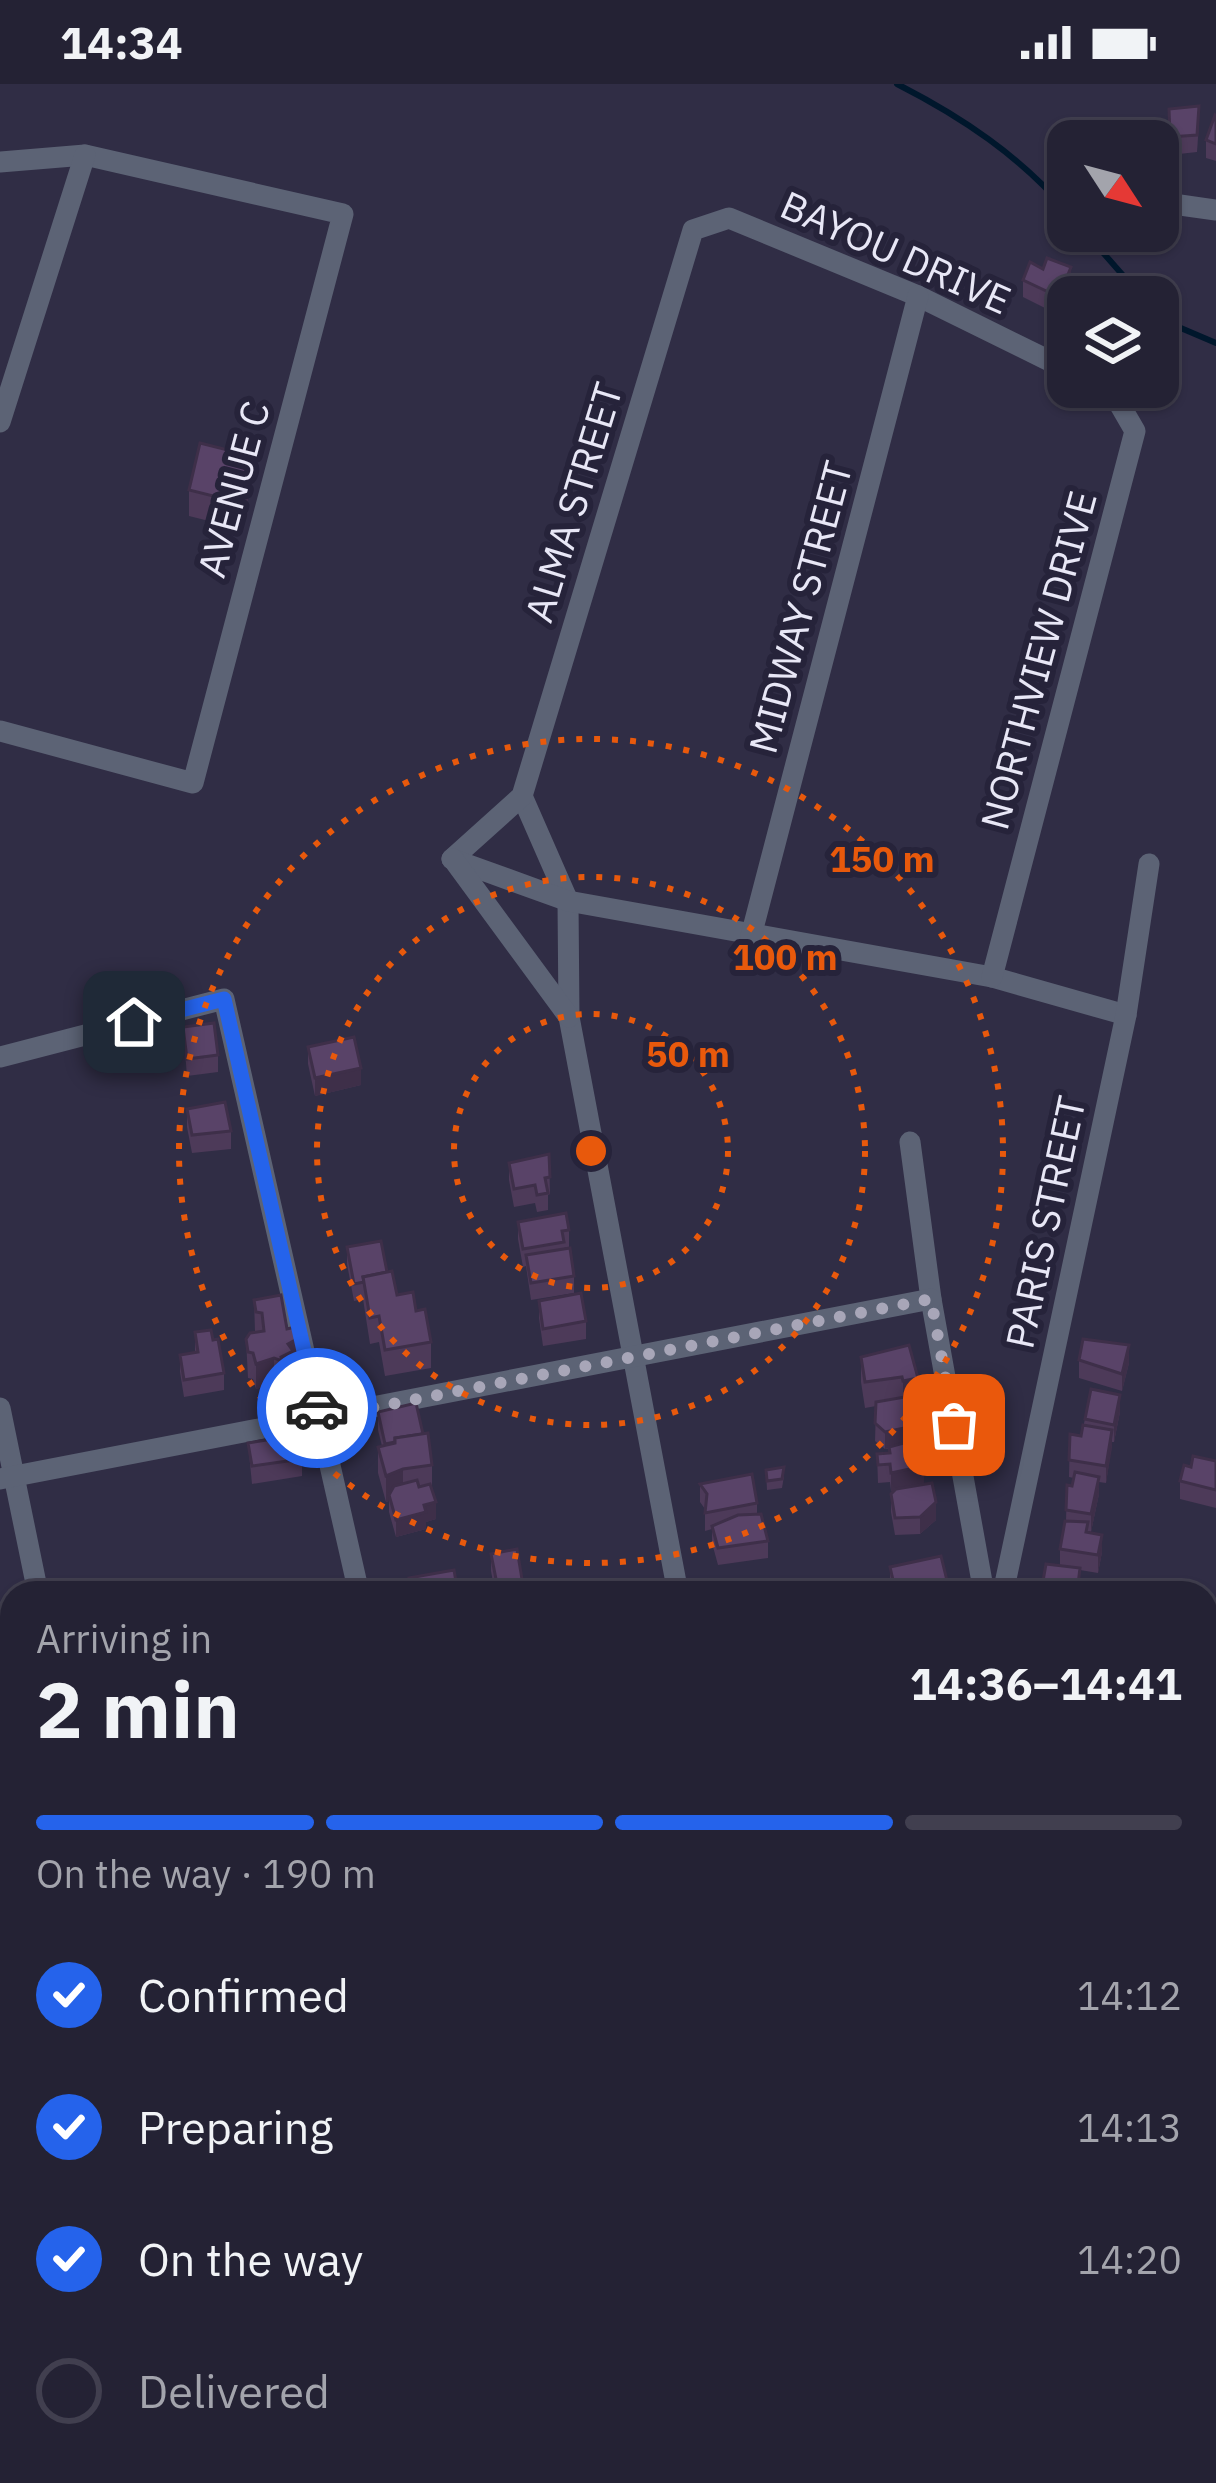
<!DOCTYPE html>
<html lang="en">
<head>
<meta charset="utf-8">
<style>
	:root { --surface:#242234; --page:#2c2a3c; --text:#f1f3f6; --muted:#a3a4ac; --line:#413f4f; --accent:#2563eb }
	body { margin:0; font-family:"IBM Plex Sans",sans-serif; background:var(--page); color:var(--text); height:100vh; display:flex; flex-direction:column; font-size:45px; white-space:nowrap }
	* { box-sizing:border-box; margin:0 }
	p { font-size:39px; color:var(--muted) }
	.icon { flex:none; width:66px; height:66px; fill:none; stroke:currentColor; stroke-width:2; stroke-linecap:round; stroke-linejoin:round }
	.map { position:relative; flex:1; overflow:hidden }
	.details { position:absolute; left:0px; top:1497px; width:1218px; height:903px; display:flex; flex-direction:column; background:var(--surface); border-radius:36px 36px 0 0; box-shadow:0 3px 9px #0004,0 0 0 3px var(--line) }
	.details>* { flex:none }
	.needle { width:78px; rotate:126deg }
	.buttons { position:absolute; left:1047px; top:36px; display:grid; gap:24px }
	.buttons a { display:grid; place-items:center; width:132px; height:132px; border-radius:24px; background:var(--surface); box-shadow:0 3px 9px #0004,0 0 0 3px var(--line); font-size:60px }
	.pin { position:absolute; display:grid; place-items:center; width:102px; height:102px; color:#fff; margin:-51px; border-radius:24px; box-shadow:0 6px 18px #0006 }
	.courier { position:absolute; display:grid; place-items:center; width:120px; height:120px; margin:-60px; border:9px solid #2563eb; border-radius:50%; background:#fff; color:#222; box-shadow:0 3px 15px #0007 }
	.overview em { font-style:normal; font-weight:700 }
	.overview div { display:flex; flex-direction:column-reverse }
	.overview { display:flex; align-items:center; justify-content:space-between; height:204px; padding:0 36px }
	h1 { font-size:78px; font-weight:700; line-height:90px }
	.bar { display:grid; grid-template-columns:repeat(4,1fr); gap:18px 12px; align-content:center; height:144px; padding:0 36px }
	.bar i { height:15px; border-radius:9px; background:var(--line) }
	.bar .selected { background:var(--accent) }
	.bar p { grid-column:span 4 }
	ol { padding:0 36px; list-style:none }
	li { display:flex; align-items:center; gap:36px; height:132px }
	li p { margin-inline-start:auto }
	li .icon { padding:12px; border-radius:50%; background:var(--accent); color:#fff; stroke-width:4 }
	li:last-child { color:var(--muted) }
	li i { width:66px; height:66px; border:6px solid var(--line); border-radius:50% }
	.status { display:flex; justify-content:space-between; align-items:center; height:84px; padding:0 60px; background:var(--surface); direction:ltr }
	.status svg { height:33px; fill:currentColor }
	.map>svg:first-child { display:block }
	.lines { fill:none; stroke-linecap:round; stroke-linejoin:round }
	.stream { stroke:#00172c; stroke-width:6 }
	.street { stroke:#5c6375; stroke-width:21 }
	.secondary { stroke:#747f9c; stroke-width:30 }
	.wall { fill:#4d3a59 }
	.shaded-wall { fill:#3e2f49 }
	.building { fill:#594368; stroke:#3e2f49; stroke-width:3 }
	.done { stroke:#a8a6b8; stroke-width:12; stroke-dasharray:0 21.6 }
	.route { stroke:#2563eb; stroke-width:15 }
	.ring { fill:none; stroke:#e8590c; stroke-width:6; stroke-dasharray:6 12 }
	.labels { text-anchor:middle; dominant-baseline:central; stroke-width:12; stroke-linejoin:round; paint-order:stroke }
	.street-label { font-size:39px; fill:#e8e7f6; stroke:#26233a }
	.centre { fill:#e8590c; stroke:#26233a; stroke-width:6 }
	.ring-label { font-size:36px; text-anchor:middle; font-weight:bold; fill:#e8590c; stroke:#26233a; stroke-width:12; stroke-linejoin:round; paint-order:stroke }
</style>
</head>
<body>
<div class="status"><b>14:34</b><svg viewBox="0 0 49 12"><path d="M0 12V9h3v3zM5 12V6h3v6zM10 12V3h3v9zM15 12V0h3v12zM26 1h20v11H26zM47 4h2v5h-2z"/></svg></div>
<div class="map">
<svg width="1216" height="2399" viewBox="0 0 1216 2399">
	<rect width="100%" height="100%" fill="#302d45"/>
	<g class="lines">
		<g class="stream">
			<path d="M897,0C962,33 1020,72 1068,128"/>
			<polyline points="1084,147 1142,213"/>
			<polyline points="1158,228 1169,239 1216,259"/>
		</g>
		<g class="street">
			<polyline points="0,78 85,71 343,130 193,699 0,647"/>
			<polyline points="1173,120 1216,126"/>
			<polyline points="0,338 85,71"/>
			<polyline points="522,712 568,817 569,933 678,1509"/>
			<polyline points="452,775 522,712 693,146 729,134 918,212 1068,286"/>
			<polyline points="452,775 568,817 992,893 1126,931"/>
			<polyline points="453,775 569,933"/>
			<polyline points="751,852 918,212"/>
			<polyline points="992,893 1135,347 1113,309 1102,303"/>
			<polyline points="0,973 224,915 359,1509"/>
			<polyline points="910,1058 931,1215 984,1509"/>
			<polyline points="0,1324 38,1509"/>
			<polyline points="0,1395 931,1215"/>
			<polyline points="1003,1509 1126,931 1149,780"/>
			<polyline points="1206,1772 1216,1719"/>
			<polyline points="1206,1937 1216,1939"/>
			<polyline points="0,2244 12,2242"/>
			<polyline points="182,2388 184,2399"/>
			<polyline points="1008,2388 1058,2399"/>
			<polyline points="489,2399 491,2388"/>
			<polyline points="766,2399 768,2388"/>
		</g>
		<g class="secondary">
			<polyline points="1206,1669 1216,1671"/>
			<polyline points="0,1824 12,1822"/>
		</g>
	</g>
	<g class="wall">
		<polygon points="1169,25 1199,39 1197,68 1170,71"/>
		<polygon points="1216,32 1216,77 1206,74 1206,56"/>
		<polygon points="1023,196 1071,200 1059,231 1023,213"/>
		<polygon points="252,397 241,445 189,432 189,406"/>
		<polygon points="183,943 218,971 218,988 187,992"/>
		<polygon points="308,963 361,1001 315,1012 308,980"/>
		<polygon points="187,1025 231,1047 231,1065 192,1069 187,1043"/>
		<polygon points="549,1070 550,1110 548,1111 548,1126 537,1128 535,1119 514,1123 509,1096 509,1079"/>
		<polygon points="518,1138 569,1146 569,1163 564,1164 574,1192 574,1209 531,1216 526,1182 523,1183 518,1155"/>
		<polygon points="347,1163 387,1188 397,1211 416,1227 431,1258 431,1284 385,1292 379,1258 370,1260 363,1215 354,1217 347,1180"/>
		<polygon points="254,1216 287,1245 297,1281 293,1283 293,1293 282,1299 282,1303 274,1300 256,1305 253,1295 248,1294 246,1255 255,1248"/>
		<polygon points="539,1217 586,1237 586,1255 543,1262 539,1234"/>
		<polygon points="195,1248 213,1256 224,1289 224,1306 184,1313 180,1288 180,1271 195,1268"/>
		<polygon points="909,1261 918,1320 916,1320 916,1325 919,1355 927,1388 924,1390 924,1399 903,1404 936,1436 920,1450 895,1451 891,1428 891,1410 895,1406 891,1407 890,1398 878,1399 877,1370 889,1369 889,1365 885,1365 875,1357 876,1322 865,1324 861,1298 861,1273"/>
		<polygon points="1079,1276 1129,1279 1122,1307 1079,1294"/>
		<polygon points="378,1328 423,1350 432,1381 432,1406 436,1435 426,1438 426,1445 396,1453 389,1428 389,1417 386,1418 378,1389 378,1363 382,1362 378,1346"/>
		<polygon points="1120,1328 1114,1358 1112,1358 1106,1399 1099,1398 1099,1410 1091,1448 1088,1447 1102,1468 1098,1489 1080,1486 1079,1509 1043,1509 1043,1497 1060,1482 1060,1465 1066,1437 1067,1401 1072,1402 1074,1394 1069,1393 1070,1350 1081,1352 1085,1335"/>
		<polygon points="248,1359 302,1375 302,1392 252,1400"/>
		<polygon points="1216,1377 1216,1424 1180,1415 1180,1397 1191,1383"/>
		<polygon points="766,1386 784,1392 782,1404 767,1406"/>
		<polygon points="700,1400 757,1419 757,1431 768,1457 768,1474 718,1481 712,1459 712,1445 705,1447 705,1425 700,1418"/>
		<polygon points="491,1470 522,1495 522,1509 495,1509 491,1487"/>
		<polygon points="890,1483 950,1509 890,1509"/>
		<polygon points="12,2022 12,2039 0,2041 0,2024"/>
		<polygon points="588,2388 643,2388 595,2396 588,2395"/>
	</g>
	<g class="shaded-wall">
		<polygon points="1071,183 1071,200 1059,231 1059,213"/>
		<polygon points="252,372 252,397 241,445 241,419"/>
		<polygon points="361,984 361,1001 315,1012 315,994"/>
		<polygon points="297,1255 297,1281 293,1283 293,1293 282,1299 281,1273 288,1260"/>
		<polygon points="1129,1261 1129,1279 1122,1307 1122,1290"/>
		<polygon points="274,1274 274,1300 256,1305 256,1280"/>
		<polygon points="918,1294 918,1320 916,1320 916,1328 903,1323 903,1297"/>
		<polygon points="1120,1311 1120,1328 1114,1358 1114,1341"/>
		<polygon points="919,1341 919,1358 885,1365 885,1348"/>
		<polygon points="1112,1346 1112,1364 1106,1399 1106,1382"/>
		<polygon points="927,1371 927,1388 924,1390 924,1399 891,1407 891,1389"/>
		<polygon points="403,1385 403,1411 389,1411 389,1417 386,1418 386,1392"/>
		<polygon points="1099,1393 1099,1410 1091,1448 1091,1430"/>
		<polygon points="436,1418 436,1435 426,1438 426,1445 396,1453 396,1436 424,1421"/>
		<polygon points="936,1418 936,1436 920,1450 920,1433"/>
		<polygon points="1102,1451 1102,1468 1098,1489 1098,1471"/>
		<polygon points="12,1560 12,1585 0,1588 0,1562"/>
		<polygon points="4,2054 4,2098 0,2122 0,2060"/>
		<polygon points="141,2388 151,2388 151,2399 114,2399 114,2396"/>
		<polygon points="638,2388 643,2388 642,2399 636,2399"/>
	</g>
	<g class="building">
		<polygon points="1199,22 1197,51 1170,53 1169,25"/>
		<polygon points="1215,31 1216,32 1216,60 1206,56"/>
		<polygon points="1047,174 1071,183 1059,213 1023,196 1030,178 1043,185"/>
		<polygon points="200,359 252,372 241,419 189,406"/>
		<polygon points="214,939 218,971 187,975 183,943"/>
		<polygon points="354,953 361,984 315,994 308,963"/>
		<polygon points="225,1018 231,1047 192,1051 187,1025"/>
		<polygon points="549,1070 550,1093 545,1094 548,1109 537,1111 535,1101 514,1105 509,1079"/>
		<polygon points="566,1129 569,1146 562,1147 564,1158 523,1165 518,1138"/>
		<polygon points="381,1157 387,1188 363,1193 364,1198 354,1200 347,1163"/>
		<polygon points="570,1164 574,1192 531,1199 526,1171"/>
		<polygon points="392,1187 397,1211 413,1208 416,1227 425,1225 431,1258 385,1266 379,1232 370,1234 363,1193"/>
		<polygon points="581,1209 586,1237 543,1245 539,1217"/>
		<polygon points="281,1211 287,1245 295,1243 297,1255 288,1260 293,1267 281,1273 282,1277 274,1274 256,1280 253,1269 248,1268 246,1255 250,1249 264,1247 262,1229 256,1228 254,1216"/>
		<polygon points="211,1246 213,1256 218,1255 224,1289 184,1296 180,1271 198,1268 195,1248"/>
		<polygon points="1083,1255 1129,1261 1122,1290 1079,1276"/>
		<polygon points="909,1261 918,1294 903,1297 902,1293 865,1298 861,1273"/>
		<polygon points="1091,1305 1120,1311 1114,1341 1085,1335"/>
		<polygon points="916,1311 913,1324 918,1325 919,1341 885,1348 875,1339 876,1318"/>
		<polygon points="416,1319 423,1350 395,1354 395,1358 385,1360 378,1328"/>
		<polygon points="1083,1341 1112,1346 1106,1382 1069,1376 1070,1350 1081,1352"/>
		<polygon points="428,1349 432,1381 403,1385 386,1392 378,1363 395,1359 395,1354"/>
		<polygon points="298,1351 302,1375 252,1382 248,1359"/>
		<polygon points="922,1354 927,1371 921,1373 924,1382 891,1389 890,1380 878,1381 877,1370 890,1369 889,1363"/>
		<polygon points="1193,1372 1216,1377 1216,1406 1180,1397 1184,1381 1191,1383"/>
		<polygon points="784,1383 782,1395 767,1397 766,1386"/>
		<polygon points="1075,1388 1099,1393 1091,1430 1066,1426 1067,1401 1072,1402"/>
		<polygon points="752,1390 757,1419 705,1429 707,1410 700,1400"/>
		<polygon points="417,1396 419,1403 430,1400 436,1418 424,1421 426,1428 396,1436 389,1411 394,1402"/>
		<polygon points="932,1399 936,1418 920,1433 895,1434 891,1410 896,1405"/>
		<polygon points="761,1430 768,1457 718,1464 712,1442 738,1431"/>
		<polygon points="1065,1437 1088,1438 1086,1448 1102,1451 1098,1471 1060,1465"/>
		<polygon points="517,1465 522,1495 497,1500 491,1470"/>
		<polygon points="941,1472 950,1509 896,1509 890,1483"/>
		<polygon points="1046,1480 1080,1484 1077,1509 1067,1509 1052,1505 1053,1499 1043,1497"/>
		<polygon points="454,1486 458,1509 411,1509 409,1494"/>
		<polygon points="0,1520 6,1536 9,1536 12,1560 0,1562"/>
		<polygon points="12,2022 12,2030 0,2033 0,2024"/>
		<polygon points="0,2061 4,2063 0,2088"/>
		<polygon points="114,2388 141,2388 114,2396"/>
		<polygon points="596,2388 638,2388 636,2399 595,2399"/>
	</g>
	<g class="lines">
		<polyline class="done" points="317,1324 320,1334 931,1215 954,1341"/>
		<polyline class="route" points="134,938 224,915 317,1324"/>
	</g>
	<g class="ring">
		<circle cx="591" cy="1067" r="137"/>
		<circle cx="591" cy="1067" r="274"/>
		<circle cx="591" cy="1067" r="412"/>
	</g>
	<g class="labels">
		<g class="street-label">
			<text transform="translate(896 168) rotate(24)">BAYOU DRIVE</text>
			<text transform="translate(233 405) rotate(-75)">AVENUE C</text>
			<text transform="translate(573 418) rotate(-73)">ALMA STREET</text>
			<text transform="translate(800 523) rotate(-75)">MIDWAY STREET</text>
			<text transform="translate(1038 576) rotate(-75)">NORTHVIEW DRIVE</text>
			<text transform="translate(1045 1138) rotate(-78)">PARIS STREET</text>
		</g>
	</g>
	<circle cx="591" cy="1067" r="18" class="centre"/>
	<g class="ring-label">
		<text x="882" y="788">150 m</text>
		<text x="785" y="886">100 m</text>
		<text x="688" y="983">50 m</text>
	</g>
</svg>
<div class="buttons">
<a><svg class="needle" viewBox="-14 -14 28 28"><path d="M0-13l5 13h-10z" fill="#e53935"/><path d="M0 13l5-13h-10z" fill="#a3a4ac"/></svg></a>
<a><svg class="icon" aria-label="layers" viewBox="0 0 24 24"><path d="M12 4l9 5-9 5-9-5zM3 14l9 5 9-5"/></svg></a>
</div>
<div class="pin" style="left:954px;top:1341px;background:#ea580c"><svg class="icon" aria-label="bag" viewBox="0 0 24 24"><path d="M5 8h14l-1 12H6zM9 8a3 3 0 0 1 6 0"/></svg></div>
<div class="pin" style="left:134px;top:938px;background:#1f2937"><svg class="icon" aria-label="home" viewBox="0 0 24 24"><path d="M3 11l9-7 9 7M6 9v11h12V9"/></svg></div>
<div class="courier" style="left:317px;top:1324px"><svg class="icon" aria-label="car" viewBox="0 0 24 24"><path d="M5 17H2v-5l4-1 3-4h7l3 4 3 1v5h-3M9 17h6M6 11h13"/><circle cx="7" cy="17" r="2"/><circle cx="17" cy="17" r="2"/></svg></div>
<section class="details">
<div class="overview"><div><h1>2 min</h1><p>Arriving in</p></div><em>14:36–14:41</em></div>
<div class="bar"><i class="selected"></i><i class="selected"></i><i class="selected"></i><i></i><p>On the way · 190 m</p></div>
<ol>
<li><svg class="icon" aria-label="check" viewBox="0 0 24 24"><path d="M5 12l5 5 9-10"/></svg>Confirmed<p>14:12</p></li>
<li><svg class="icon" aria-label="check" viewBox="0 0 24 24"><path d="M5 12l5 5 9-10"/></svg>Preparing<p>14:13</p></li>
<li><svg class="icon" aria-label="check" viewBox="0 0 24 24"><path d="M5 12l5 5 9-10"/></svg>On the way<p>14:20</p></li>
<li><i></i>Delivered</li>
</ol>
</section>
</div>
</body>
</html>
